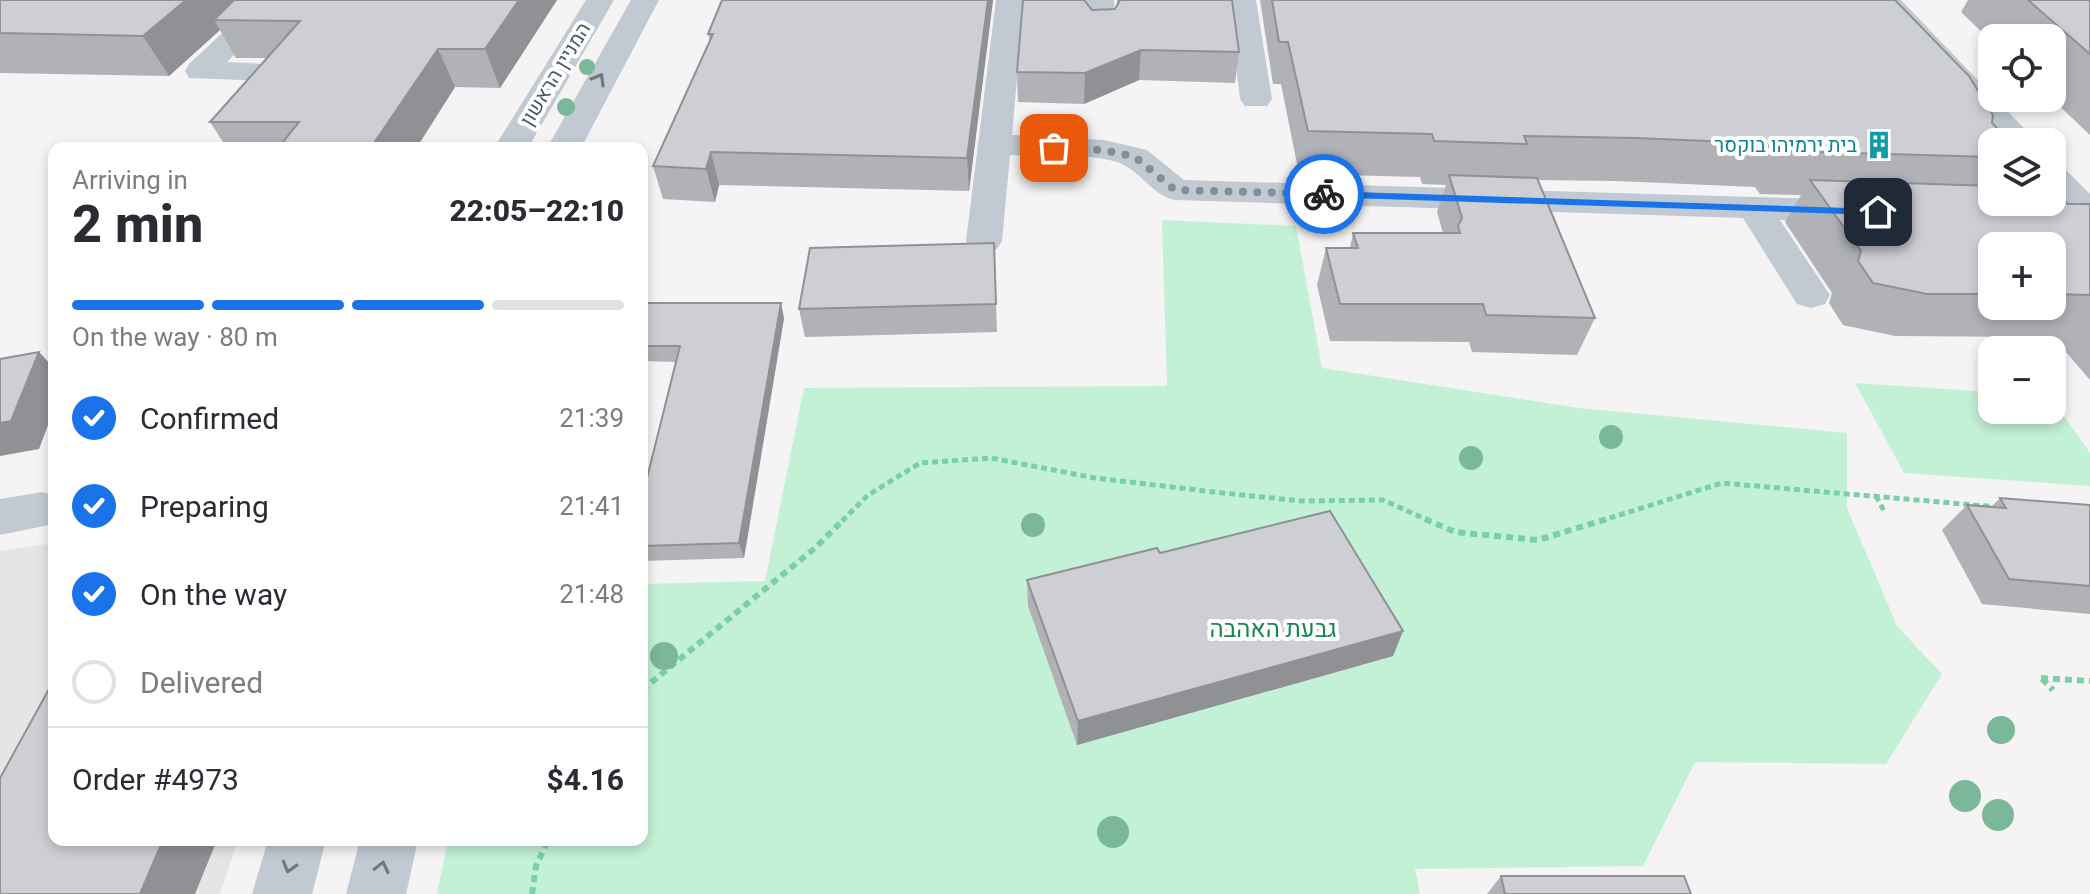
<!DOCTYPE html>
<html lang="en">
<head>
<meta charset="utf-8">
<style>
	:root { --surface:#fff; --page:#f7f7f7; --text:#2b2b33; --muted:#7c7c81; --line:#e1e1e2; --accent:#1a73e8 }
	body { margin:0; font-family:Roboto,Heebo,sans-serif; background:var(--page); color:var(--text); height:100vh; display:flex; flex-direction:column; font-size:30px; white-space:nowrap }
	* { box-sizing:border-box; margin:0 }
	p { font-size:26px; color:var(--muted) }
	.icon { flex:none; width:44px; height:44px; fill:none; stroke:currentColor; stroke-width:2; stroke-linecap:round; stroke-linejoin:round }
	.map { position:relative; flex:1; overflow:hidden }
	.details { position:absolute; left:48px; top:142px; width:600px; height:704px; display:flex; flex-direction:column; background:var(--surface); border-radius:16px; box-shadow:0 4px 12px #0003 }
	.details>* { flex:none }
	.controls { position:absolute; left:1978px; top:24px; display:grid; gap:16px }
	.controls a { display:grid; place-items:center; width:88px; height:88px; border-radius:16px; background:var(--surface); box-shadow:0 4px 12px #0003; font-size:40px }
	.pin { position:absolute; display:grid; place-items:center; width:68px; height:68px; color:#fff; margin:-34px; border-radius:16px; box-shadow:0 4px 12px #0006 }
	.courier { position:absolute; display:grid; place-items:center; width:80px; height:80px; margin:-40px; border:6px solid #1a73e8; border-radius:50%; background:#fff; color:#222; box-shadow:0 2px 10px #0007 }
	.overview em { font-style:normal; font-weight:800 }
	.overview div { display:flex; flex-direction:column-reverse }
	.overview { display:flex; align-items:center; justify-content:space-between; height:136px; padding:0 24px }
	h1 { font-size:52px; font-weight:800; line-height:60px }
	.bar { display:grid; grid-template-columns:repeat(4,1fr); gap:12px 8px; align-content:center; height:96px; padding:0 24px }
	.bar i { height:10px; border-radius:6px; background:var(--line) }
	.bar .on { background:var(--accent) }
	.bar p { grid-column:span 4 }
	.line { display:flex; align-items:center; gap:20px; padding:0 24px; border-top:2px solid var(--line) }
	.line div { flex:1 }
	ol { padding:0 24px; list-style:none }
	li { display:flex; align-items:center; gap:24px; height:88px }
	li p { margin-inline-start:auto }
	li .icon { padding:8px; border-radius:50%; background:var(--accent); color:#fff; stroke-width:4 }
	li:last-child { color:var(--muted) }
	li i { width:44px; height:44px; border:4px solid var(--line); border-radius:50% }
	.map>svg:first-child { display:block }
	.education { fill:#e6e4e5 }
	.green { fill:#c3f1d5 }
	.lines { fill:none; stroke-linecap:round; stroke-linejoin:round }
	.path-far1 { stroke:#7ad0a6; stroke-width:5; stroke-dasharray:6 4; stroke-linecap:butt }
	.path { stroke:#7ad0a6; stroke-width:6; stroke-dasharray:7 5; stroke-linecap:butt }
	.minor { fill:#c1cad2; fill-rule:evenodd }
	.tree { fill:#7bb799 }
	.wall { fill:#b0b2b7; fill-rule:evenodd }
	.shaded-wall { fill:#909195 }
	.building { fill:#cdcfd5; stroke:#909195; stroke-width:2 }
	.oneway { stroke:#6e7983 }
	.route { fill:#1a73e8 }
	.done { stroke:#868d94; stroke-width:8; stroke-dasharray:0 14.4 }
	.labels { text-anchor:middle; dominant-baseline:central; stroke-width:8; stroke-linejoin:round; paint-order:stroke }
	.far-street-label { font-size:20px; fill:#4a5661; stroke:#fff }
	.far-culture-label { font-size:20px; fill:#0d838f; stroke:#fff; text-anchor:end }
	.park-label { font-size:24px; fill:#17864f; stroke:#fff }
</style>
</head>
<body>
<div class="map">
<svg width="2090" height="894" viewBox="0 0 2090 894">
	<rect width="100%" height="100%" fill="#f5f3f3"/>
	<polygon class="education" points="54,543 54,840 238,840 220,894 0,894 0,551"/>
	<g class="green">
		<polygon points="1162,220 1296,226 1322,368 1579,408 1847,433 1847,508 1897,626 1942,674 1886,764 1695,762 1643,866 1415,869 1420,894 437,894 448,840 642,840 642,584 765,581 804,388 1167,386"/>
		<polygon points="1855,383 1992,392 1992,410 2052,410 2052,399 2090,453 2090,486 1904,473"/>
	</g>
	<g class="lines">
		<g class="path-far1">
			<polyline points="1876,496 1884,511"/>
			<polyline points="842,521 868,495 920,463 991,458 1095,478 1223,493 1302,501 1383,500 1430,521"/>
			<polyline points="1600,521 1722,483 1997,507"/>
		</g>
		<g class="path">
			<polyline points="1425,519 1455,532 1538,540 1607,519"/>
			<polyline points="2041,678 2090,681"/>
			<polyline points="2042,679 2053,690"/>
			<polyline points="642,690 815,548 844,519"/>
			<polyline points="532,894 536,866 548,840"/>
		</g>
		<g class="minor">
			<polygon points="258,0 288,0 227,62 283,65 287,72 283,79 272,81 189,78 185,71 189,64"/>
			<polygon points="586,0 614,0 528,148 494,148"/>
			<polygon points="631,0 659,0 581,148 547,148"/>
			<path d="M996,0H1024L1012,135L1104,140L1147,150L1184,180L1852,200L1865,203L1870,211L1865,219L1852,222L1780,220L1830,295L1825,304L1811,308L1797,304L1743,218L1175,200C1153,195 1143,175 1124,165C1099,152 1039,157 1010,155L1002,241L997,249L984,252L971,249L966,241Z"/>
			<polygon points="1086,0 1114,0 1116,31 1111,37 1091,37 1086,31"/>
			<polygon points="1228,0 1256,0 1272,99 1267,106 1245,106 1240,99"/>
			<polygon points="1871,0 1901,0 2037,142 2002,142"/>
			<polygon points="2052,165 2064,168 2090,194 2090,226 2077,223 2052,195"/>
			<polygon points="43,492 54,496 54,524 0,535 0,499"/>
			<polygon points="268,840 326,840 312,894 252,894"/>
			<polygon points="360,840 418,840 406,894 346,894"/>
		</g>
	</g>
	<g class="tree">
		<circle cx="587" cy="67" r="8"/>
		<circle cx="566" cy="107" r="9"/>
		<circle cx="1611" cy="437" r="12"/>
		<circle cx="1471" cy="458" r="12"/>
		<circle cx="1033" cy="525" r="12"/>
		<circle cx="664" cy="656" r="14"/>
		<circle cx="2001" cy="730" r="14"/>
		<circle cx="1965" cy="796" r="16"/>
		<circle cx="1998" cy="815" r="16"/>
		<circle cx="1113" cy="832" r="16"/>
	</g>
	<g class="wall">
		<polygon points="0,0 557,0 500,88 455,87 418,146 423,148 227,148 210,122 267,58 236,58 220,30 169,76 0,73"/>
		<polygon points="722,0 993,0 969,191 719,185 715,202 663,199 653,166 710,41 708,34"/>
		<polygon points="1117,0 1232,0 1239,52 1235,83 1139,80 1084,104 1018,102 1017,72 1084,1 1092,10 1115,9 1117,5"/>
		<path d="M1260,0H1895L1992,142V202L2090,204V380L2053,337L1895,336L1843,325L1829,303L1832,293L1785,222L1801,195L1760,194L1755,187L1617,181L1537,180L1595,318L1577,355L1472,352L1469,342L1330,341L1317,285L1326,248H1350L1353,233H1443L1437,212L1446,185L1422,184L1420,177L1299,174L1281,84H1273ZM1992,246H2052V306H1992Z"/>
		<polygon points="1968,0 2090,0 2090,135 2051,98 2052,38 1992,38 1992,42 1961,12"/>
		<polygon points="994,243 997,332 805,337 799,309"/>
		<polygon points="642,303 784,318 744,558 642,561 642,498 677,362 642,361"/>
		<polygon points="2000,498 2090,505 2090,614 1982,604 1942,530 1967,505 1991,507"/>
		<polygon points="1160,553 1403,631 1393,656 1077,745 1028,606 1027,580"/>
		<polygon points="1501,876 1691,894 1487,894"/>
	</g>
	<g class="shaded-wall">
		<polygon points="186,0 254,0 214,20 220,30 169,76 143,36"/>
		<polygon points="519,0 557,0 500,88 485,49"/>
		<polygon points="988,0 993,0 969,191 967,158"/>
		<polygon points="438,49 455,87 416,148 372,146"/>
		<polygon points="1141,50 1139,80 1084,104 1085,73"/>
		<polygon points="711,152 719,185 715,202 706,169"/>
		<polygon points="781,303 784,318 744,558 739,543"/>
		<polygon points="39,352 54,368 54,409 39,449 0,456 0,423"/>
		<polygon points="1403,631 1393,656 1077,745 1078,721"/>
		<polygon points="163,840 217,840 195,894 140,894"/>
	</g>
	<g class="building">
		<polygon points="0,0 186,0 143,36 0,33"/>
		<polygon points="234,0 519,0 485,49 438,49 372,146 422,146 421,148 278,148 299,122 210,122 300,21 214,20"/>
		<polygon points="722,0 988,0 967,158 711,152 706,169 653,166 713,34 708,34"/>
		<polygon points="1023,0 1084,0 1092,10 1115,9 1120,0 1232,0 1239,52 1141,50 1085,73 1017,72"/>
		<polygon points="1272,0 1895,0 1969,76 1993,115 1992,123 2011,142 1992,142 1992,157 1784,151 1779,144 1636,138 1524,136 1527,144 1434,141 1432,134 1308,131 1288,42 1279,42"/>
		<polygon points="2028,0 2090,0 2090,54"/>
		<polygon points="1449,175 1537,178 1595,318 1486,315 1483,304 1340,304 1326,248 1358,248 1353,233 1460,233 1458,226 1462,218"/>
		<polygon points="1810,180 1992,186 1992,202 2052,202 2052,188 2068,204 2090,204 2090,295 2052,294 2052,246 1992,246 1992,294 1927,294 1873,283 1858,261 1861,251"/>
		<polygon points="994,243 996,304 799,309 810,248"/>
		<polygon points="642,303 781,303 739,543 642,546 642,498 680,346 642,346"/>
		<polygon points="39,352 11,421 0,423 0,359"/>
		<polygon points="2000,498 2090,505 2090,586 2009,579 1967,505 2006,508"/>
		<polygon points="1330,511 1403,631 1078,721 1027,580 1157,548 1160,553"/>
		<polygon points="54,680 54,840 163,840 140,894 0,894 0,778"/>
		<polygon points="1501,876 1684,876 1691,894 1505,894"/>
	</g>
	<defs><path id="oneway-chevron" d="M-2-3.5L2.5 0L-2 3.5" fill="none" stroke-width="1.6" stroke-linecap="round" stroke-linejoin="round" transform="scale(2)"/></defs>
	<g class="oneway">
		<use href="#oneway-chevron" transform="translate(599 79) rotate(-60)"/>
		<use href="#oneway-chevron" transform="translate(289 867) rotate(106)"/>
		<use href="#oneway-chevron" transform="translate(382 867) rotate(-77)"/>
	</g>
	<polygon class="route" points="1324,191 1878,209 1884,212 1878,215 1320,197"/>
	<g class="lines">
		<polyline class="done" points="1054,148 1104,150 1135,157 1175,190 1324,194"/>
	</g>
	<defs>
		<symbol id="building-bare" viewBox="-9 -9 18 18"><path d="M-4-6H4V6H1V3H-1V6H-4ZM-2.5-4.3h1.7v1.8h-1.7ZM.8-4.3h1.7v1.8H.8ZM-2.5-1h1.7V.8h-1.7ZM.8-1h1.7V.8H.8Z" fill="#0f9aa8" stroke="#fff" stroke-width="2.5" paint-order="stroke"/></symbol>
	</defs>
	<g fill-rule="evenodd">
		<use href="#building-bare" x="1859" y="125" width="40" height="40"/>
	</g>
	<g class="labels">
		<g class="far-street-label">
			<text transform="translate(555 74) rotate(-59)">המניין הראשון</text>
		</g>
		<g class="far-culture-label">
			<text x="1857" y="145">בית ירמיהו בוקסר</text>
		</g>
		<g class="park-label">
			<text x="1273" y="629">גבעת האהבה</text>
		</g>
	</g>
</svg>
<div class="controls">
<a><svg class="icon" aria-label="locate" viewBox="0 0 24 24"><circle cx="12" cy="12" r="6"/><path d="M12 2v4M12 18v4M2 12h4M18 12h4"/></svg></a>
<a><svg class="icon" aria-label="layers" viewBox="0 0 24 24"><path d="M12 4l9 5-9 5-9-5zM3 14l9 5 9-5"/></svg></a>
<a>+</a>
<a>−</a>
</div>
<div class="pin" style="left:1054px;top:148px;background:#ea580c"><svg class="icon" aria-label="bag" viewBox="0 0 24 24"><path d="M5 8h14l-1 12H6zM9 8a3 3 0 0 1 6 0"/></svg></div>
<div class="pin" style="left:1878px;top:212px;background:#1f2937"><svg class="icon" aria-label="home" viewBox="0 0 24 24"><path d="M3 11l9-7 9 7M6 9v11h12V9"/></svg></div>
<div class="courier" style="left:1324px;top:194px"><svg class="icon" aria-label="bike" viewBox="0 0 24 24"><circle cx="6" cy="16" r="4"/><circle cx="18" cy="16" r="4"/><path d="M6 16l4-8h5l3 8M10 8l3 8H6M13 5h3"/></svg></div>
<section class="details">
<div class="overview"><div><h1>2 min</h1><p>Arriving in</p></div><em>22:05–22:10</em></div>
<div class="bar"><i class="on"></i><i class="on"></i><i class="on"></i><i></i><p>On the way · 80 m</p></div>
<ol>
<li><svg class="icon" aria-label="check" viewBox="0 0 24 24"><path d="M5 12l5 5 9-10"/></svg>Confirmed<p>21:39</p></li>
<li><svg class="icon" aria-label="check" viewBox="0 0 24 24"><path d="M5 12l5 5 9-10"/></svg>Preparing<p>21:41</p></li>
<li><svg class="icon" aria-label="check" viewBox="0 0 24 24"><path d="M5 12l5 5 9-10"/></svg>On the way<p>21:48</p></li>
<li><i></i>Delivered</li>
</ol>
<div class="line" style="height:104px"><div>Order #4973</div><b>$4.16</b></div>
</section>
</div>
</body>
</html>
